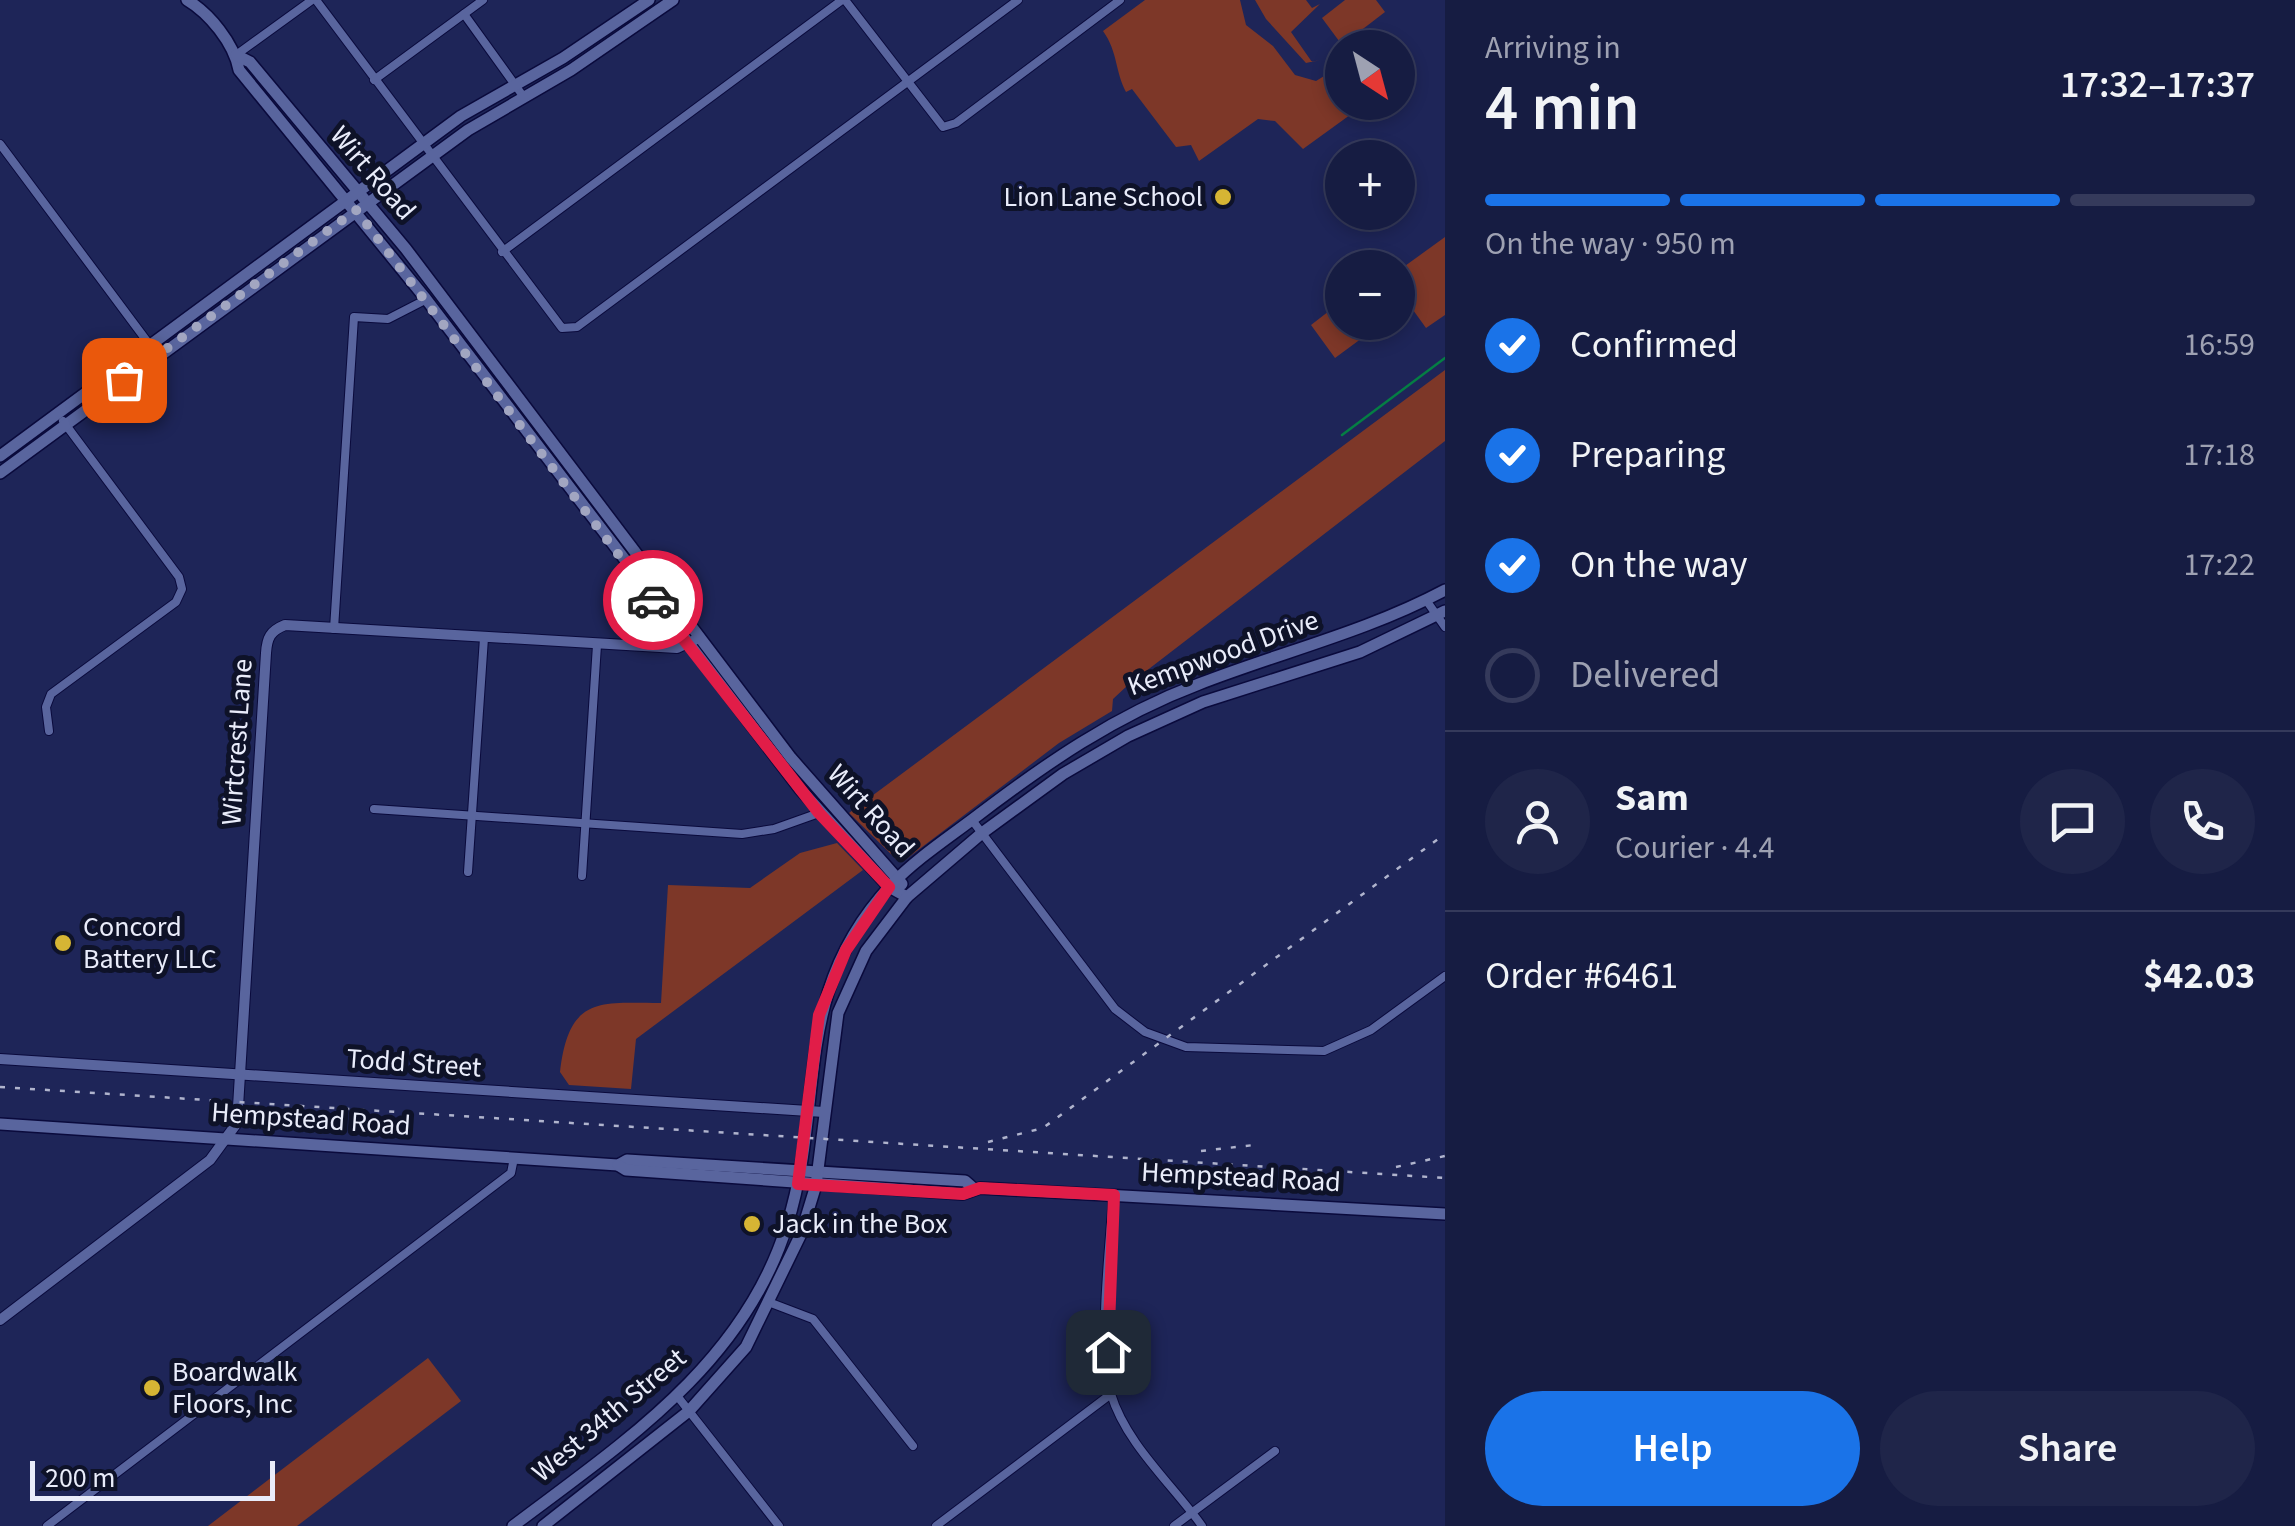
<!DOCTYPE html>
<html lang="en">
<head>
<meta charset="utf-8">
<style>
	:root { --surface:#161c42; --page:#1f2549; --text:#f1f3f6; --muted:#9ea1b2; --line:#353a5b; --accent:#1a73e8 }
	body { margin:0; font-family:"Source Sans 3",sans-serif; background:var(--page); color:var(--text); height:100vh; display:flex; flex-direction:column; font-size:38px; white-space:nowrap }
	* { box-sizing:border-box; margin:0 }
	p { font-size:32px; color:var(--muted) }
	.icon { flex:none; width:55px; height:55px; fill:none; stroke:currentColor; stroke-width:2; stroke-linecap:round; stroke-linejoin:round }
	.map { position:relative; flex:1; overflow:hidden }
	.panel { display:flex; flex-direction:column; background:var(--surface); width:850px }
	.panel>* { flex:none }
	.needle { width:65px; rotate:144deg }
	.buttons { position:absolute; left:1325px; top:30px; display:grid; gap:20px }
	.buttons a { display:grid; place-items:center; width:90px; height:90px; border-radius:50%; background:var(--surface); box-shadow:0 5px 15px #0003,0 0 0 2px var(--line); font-size:50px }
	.scale { position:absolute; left:30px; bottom:25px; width:245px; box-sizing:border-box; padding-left:10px; border:5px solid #e9ecfa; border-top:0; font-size:28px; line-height:35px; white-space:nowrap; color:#e9ecfa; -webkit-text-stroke:8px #0e1228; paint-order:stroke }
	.pin { position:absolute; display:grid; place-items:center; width:85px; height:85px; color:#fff; margin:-42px; border-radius:20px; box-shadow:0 5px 15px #0006 }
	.courier { position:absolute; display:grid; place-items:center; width:100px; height:100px; margin:-50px; border:8px solid #e11d48; border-radius:50%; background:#fff; color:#222; box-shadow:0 2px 12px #0007 }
	.summary em { font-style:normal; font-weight:600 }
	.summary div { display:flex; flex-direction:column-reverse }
	.summary { display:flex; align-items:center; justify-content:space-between; height:170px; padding:0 40px }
	h1 { font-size:65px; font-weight:600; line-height:75px }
	.bar { display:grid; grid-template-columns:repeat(4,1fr); gap:15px 10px; align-content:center; height:120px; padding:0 40px }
	.bar i { height:12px; border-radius:8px; background:var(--line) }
	.bar .on { background:var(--accent) }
	.bar p { grid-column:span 4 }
	.line { display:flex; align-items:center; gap:25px; padding:0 40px; border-top:2px solid var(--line) }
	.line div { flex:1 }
	.round { display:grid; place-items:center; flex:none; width:105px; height:105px; border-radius:52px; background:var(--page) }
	ol { padding:0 40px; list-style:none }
	li { display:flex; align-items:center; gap:30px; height:110px }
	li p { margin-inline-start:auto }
	li .icon { padding:10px; border-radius:50%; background:var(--accent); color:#fff; stroke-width:4 }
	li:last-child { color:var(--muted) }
	li i { width:55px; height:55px; border:5px solid var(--line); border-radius:50% }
	.primary-button { display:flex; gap:20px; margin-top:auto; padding:20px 40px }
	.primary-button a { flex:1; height:115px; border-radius:60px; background:var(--accent); color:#fff; font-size:40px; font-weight:600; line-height:115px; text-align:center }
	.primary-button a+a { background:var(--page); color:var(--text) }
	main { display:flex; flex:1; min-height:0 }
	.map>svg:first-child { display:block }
	.green { fill:#7d3728 }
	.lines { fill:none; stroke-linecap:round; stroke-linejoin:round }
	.stream { stroke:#057e44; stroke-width:2.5 }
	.minor-casing { stroke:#0a0a3c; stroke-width:10 }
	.tertiary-casing { stroke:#0a0a3c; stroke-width:12 }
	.secondary-casing { stroke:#0a0a3c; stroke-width:14 }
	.minor { stroke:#59659e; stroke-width:8 }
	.tertiary { stroke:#59659e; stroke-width:10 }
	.secondary { stroke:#59659e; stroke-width:11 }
	.rail { stroke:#b0b4cd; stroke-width:2.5; stroke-dasharray:5 10; stroke-linecap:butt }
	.done { stroke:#a2a6c1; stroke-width:10; stroke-dasharray:0 18 }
	.route { stroke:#e11d48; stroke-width:12 }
	.poi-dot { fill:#d6b534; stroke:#0e1228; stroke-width:4 }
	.labels { text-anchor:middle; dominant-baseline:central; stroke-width:10; stroke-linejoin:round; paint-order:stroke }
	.street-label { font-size:28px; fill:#e9ecfa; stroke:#0e1228 }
	.poi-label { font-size:28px; fill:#e9ecfa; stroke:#0e1228; text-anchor:start }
</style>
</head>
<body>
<main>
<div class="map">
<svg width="1445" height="1526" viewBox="0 0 1445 1526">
	<rect width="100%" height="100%" fill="#1e2558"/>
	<g class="green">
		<path d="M1145,0H1240L1246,25L1273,46L1295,75L1316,81L1334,70L1342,81V102L1361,107L1303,149L1275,121L1258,119L1199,161L1191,145L1176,147L1132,89L1126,92C1115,72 1118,52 1103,31Z"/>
		<polygon points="1255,0 1306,0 1312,8 1320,4 1291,32 1312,62 1320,60 1306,63 1266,19"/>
		<polygon points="1345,0 1376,0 1385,12 1342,45 1322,18"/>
		<polygon points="1445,237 1445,315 1426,328 1398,289 1398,271"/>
		<polygon points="1342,301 1342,322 1367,323 1373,330 1335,358 1311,325"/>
		<polygon points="1445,370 1445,441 1128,685 1113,699 1112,711 1059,743 905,860 896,859 849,813"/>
		<path d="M837,843L863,870L636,1039L631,1089L569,1085L560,1072C569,995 600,1003 661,1003L668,885L750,888L800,853Z"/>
		<polygon points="428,1358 461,1401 297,1526 208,1526"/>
	</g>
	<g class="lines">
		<polyline class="stream" points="1342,435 1445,358"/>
		<defs>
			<g id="minor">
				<polyline points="316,0 562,328 577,327 1018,0"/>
				<polyline points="845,0 943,127 956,123 1120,0"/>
				<polyline points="464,14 523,96"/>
				<polyline points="236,55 312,0"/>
				<polyline points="374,80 483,0"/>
				<polyline points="0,144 158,356"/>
				<polyline points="502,252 842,0"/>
				<polyline points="1426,600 1445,627"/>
				<polyline points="334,629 354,317 388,319 427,299"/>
				<polyline points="49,731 46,707 51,694 176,602 182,589 179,577 63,421"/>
				<polyline points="374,809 742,834 774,829 819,813"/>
				<polyline points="972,820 1115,1009 1145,1032 1186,1047 1324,1051 1371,1030 1445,976"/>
				<polyline points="468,872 484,638"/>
				<polyline points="582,876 597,645"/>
				<path d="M1113,1195C1110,1249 1097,1343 1111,1394C1126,1444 1173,1485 1202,1526"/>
				<polyline points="771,1303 813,1319 913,1446"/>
				<polyline points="678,1397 779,1526"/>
				<polyline points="47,1526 511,1173 514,1158"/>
				<polyline points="936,1526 1111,1394"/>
				<polyline points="1174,1526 1275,1451"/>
			</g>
			<g id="tertiary">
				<polyline points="0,1059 824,1112"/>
				<path d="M0,1320L210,1160L237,1123L266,653C267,638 270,631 285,625L677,648L699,638"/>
			</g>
			<g id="secondary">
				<path d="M187,0C209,13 234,43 239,70L426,299L800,789L889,887L907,897"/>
				<polyline points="236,55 250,62 406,249 791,758 902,884"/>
				<polyline points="0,456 461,116 563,58 649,0"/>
				<polyline points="0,473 468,130 571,70 673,0"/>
				<polyline points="0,1124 618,1165 627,1160 965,1181 973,1188"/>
				<polyline points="618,1165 626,1170 963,1194 980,1188 1445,1214"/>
				<path d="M513,1526C623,1443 744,1364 787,1225C826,1101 790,993 891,885C915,860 945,840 973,819C1045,764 1114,716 1199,684C1281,652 1366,632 1445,590"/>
				<polyline points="543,1526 689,1411 746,1347 801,1234 816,1185 838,1013 866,951 907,897 982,833 1063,774 1128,736 1203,702 1360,652 1445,611"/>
			</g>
		</defs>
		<use href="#minor" class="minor-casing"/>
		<use href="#tertiary" class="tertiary-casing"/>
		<use href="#secondary" class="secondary-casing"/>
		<use href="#minor" class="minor"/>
		<use href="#tertiary" class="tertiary"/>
		<use href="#secondary" class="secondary"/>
		<g class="rail">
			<polyline points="0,1087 1445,1178"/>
			<polyline points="988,1142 1043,1128 1445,834"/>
			<polyline points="1201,1151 1254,1145"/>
			<polyline points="1396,1167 1445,1156"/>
		</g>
	</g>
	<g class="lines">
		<polyline class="done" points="124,380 356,210 653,600"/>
		<polyline class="route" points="653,600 819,813 889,887 846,950 819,1015 798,1184 963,1194 980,1188 1114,1195 1108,1352"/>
	</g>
	<g class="poi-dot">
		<circle cx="1223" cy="197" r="10"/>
		<circle cx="63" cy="943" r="10"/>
		<circle cx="752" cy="1224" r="10"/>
		<circle cx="152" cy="1388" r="10"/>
	</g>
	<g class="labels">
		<g class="street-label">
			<text transform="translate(373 173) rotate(49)">Wirt Road</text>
			<text transform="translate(1223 653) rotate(-20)">Kempwood Drive</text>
			<text transform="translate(237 742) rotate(-86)">Wirtcrest Lane</text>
			<text transform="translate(871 811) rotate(48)">Wirt Road</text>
			<text transform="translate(414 1063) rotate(4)">Todd Street</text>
			<text transform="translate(311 1119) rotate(4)">Hempstead Road</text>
			<text transform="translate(1241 1177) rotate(3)">Hempstead Road</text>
			<text transform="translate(609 1415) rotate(-40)">West 34th Street</text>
		</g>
		<g class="poi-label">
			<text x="1203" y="197" text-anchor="end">Lion Lane School</text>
			<text x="83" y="927">Concord<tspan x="83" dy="32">Battery LLC</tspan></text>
			<text x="772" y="1224">Jack in the Box</text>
			<text x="172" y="1372">Boardwalk<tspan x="172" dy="32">Floors, Inc</tspan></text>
		</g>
	</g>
</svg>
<div class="buttons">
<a><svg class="needle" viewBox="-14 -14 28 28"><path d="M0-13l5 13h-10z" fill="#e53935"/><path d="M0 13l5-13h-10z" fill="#9ea1b2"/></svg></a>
<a>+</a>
<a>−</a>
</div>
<div class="scale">200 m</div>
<div class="pin" style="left:124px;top:380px;background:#ea580c"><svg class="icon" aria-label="bag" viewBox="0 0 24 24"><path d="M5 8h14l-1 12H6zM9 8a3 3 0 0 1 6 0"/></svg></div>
<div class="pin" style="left:1108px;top:1352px;background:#1f2937"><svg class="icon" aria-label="home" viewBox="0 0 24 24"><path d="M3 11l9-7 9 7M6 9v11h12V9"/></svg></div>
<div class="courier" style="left:653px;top:600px"><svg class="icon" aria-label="car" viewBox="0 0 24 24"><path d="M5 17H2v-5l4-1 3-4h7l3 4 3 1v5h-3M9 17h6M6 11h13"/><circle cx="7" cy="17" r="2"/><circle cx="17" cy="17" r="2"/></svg></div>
</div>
<section class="panel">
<div class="summary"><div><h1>4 min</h1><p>Arriving in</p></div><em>17:32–17:37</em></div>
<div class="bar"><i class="on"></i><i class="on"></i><i class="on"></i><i></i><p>On the way · 950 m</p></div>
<ol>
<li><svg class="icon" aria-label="check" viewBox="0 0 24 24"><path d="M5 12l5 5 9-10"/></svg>Confirmed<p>16:59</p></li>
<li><svg class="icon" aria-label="check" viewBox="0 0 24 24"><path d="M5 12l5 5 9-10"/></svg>Preparing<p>17:18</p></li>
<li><svg class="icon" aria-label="check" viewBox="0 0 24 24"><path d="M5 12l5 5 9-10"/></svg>On the way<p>17:22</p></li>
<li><i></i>Delivered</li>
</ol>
<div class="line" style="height:180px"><a class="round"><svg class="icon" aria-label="person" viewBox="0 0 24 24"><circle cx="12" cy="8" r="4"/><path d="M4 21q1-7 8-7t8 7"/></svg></a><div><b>Sam</b><p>Courier · 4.4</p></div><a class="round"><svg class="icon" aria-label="chat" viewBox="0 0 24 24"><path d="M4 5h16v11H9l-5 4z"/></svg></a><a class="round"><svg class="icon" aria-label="phone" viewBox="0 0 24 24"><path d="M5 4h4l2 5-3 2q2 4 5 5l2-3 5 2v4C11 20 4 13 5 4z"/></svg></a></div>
<div class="line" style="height:130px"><div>Order #6461</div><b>$42.03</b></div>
<div class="primary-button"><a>Help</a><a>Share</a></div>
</section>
</main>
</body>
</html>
